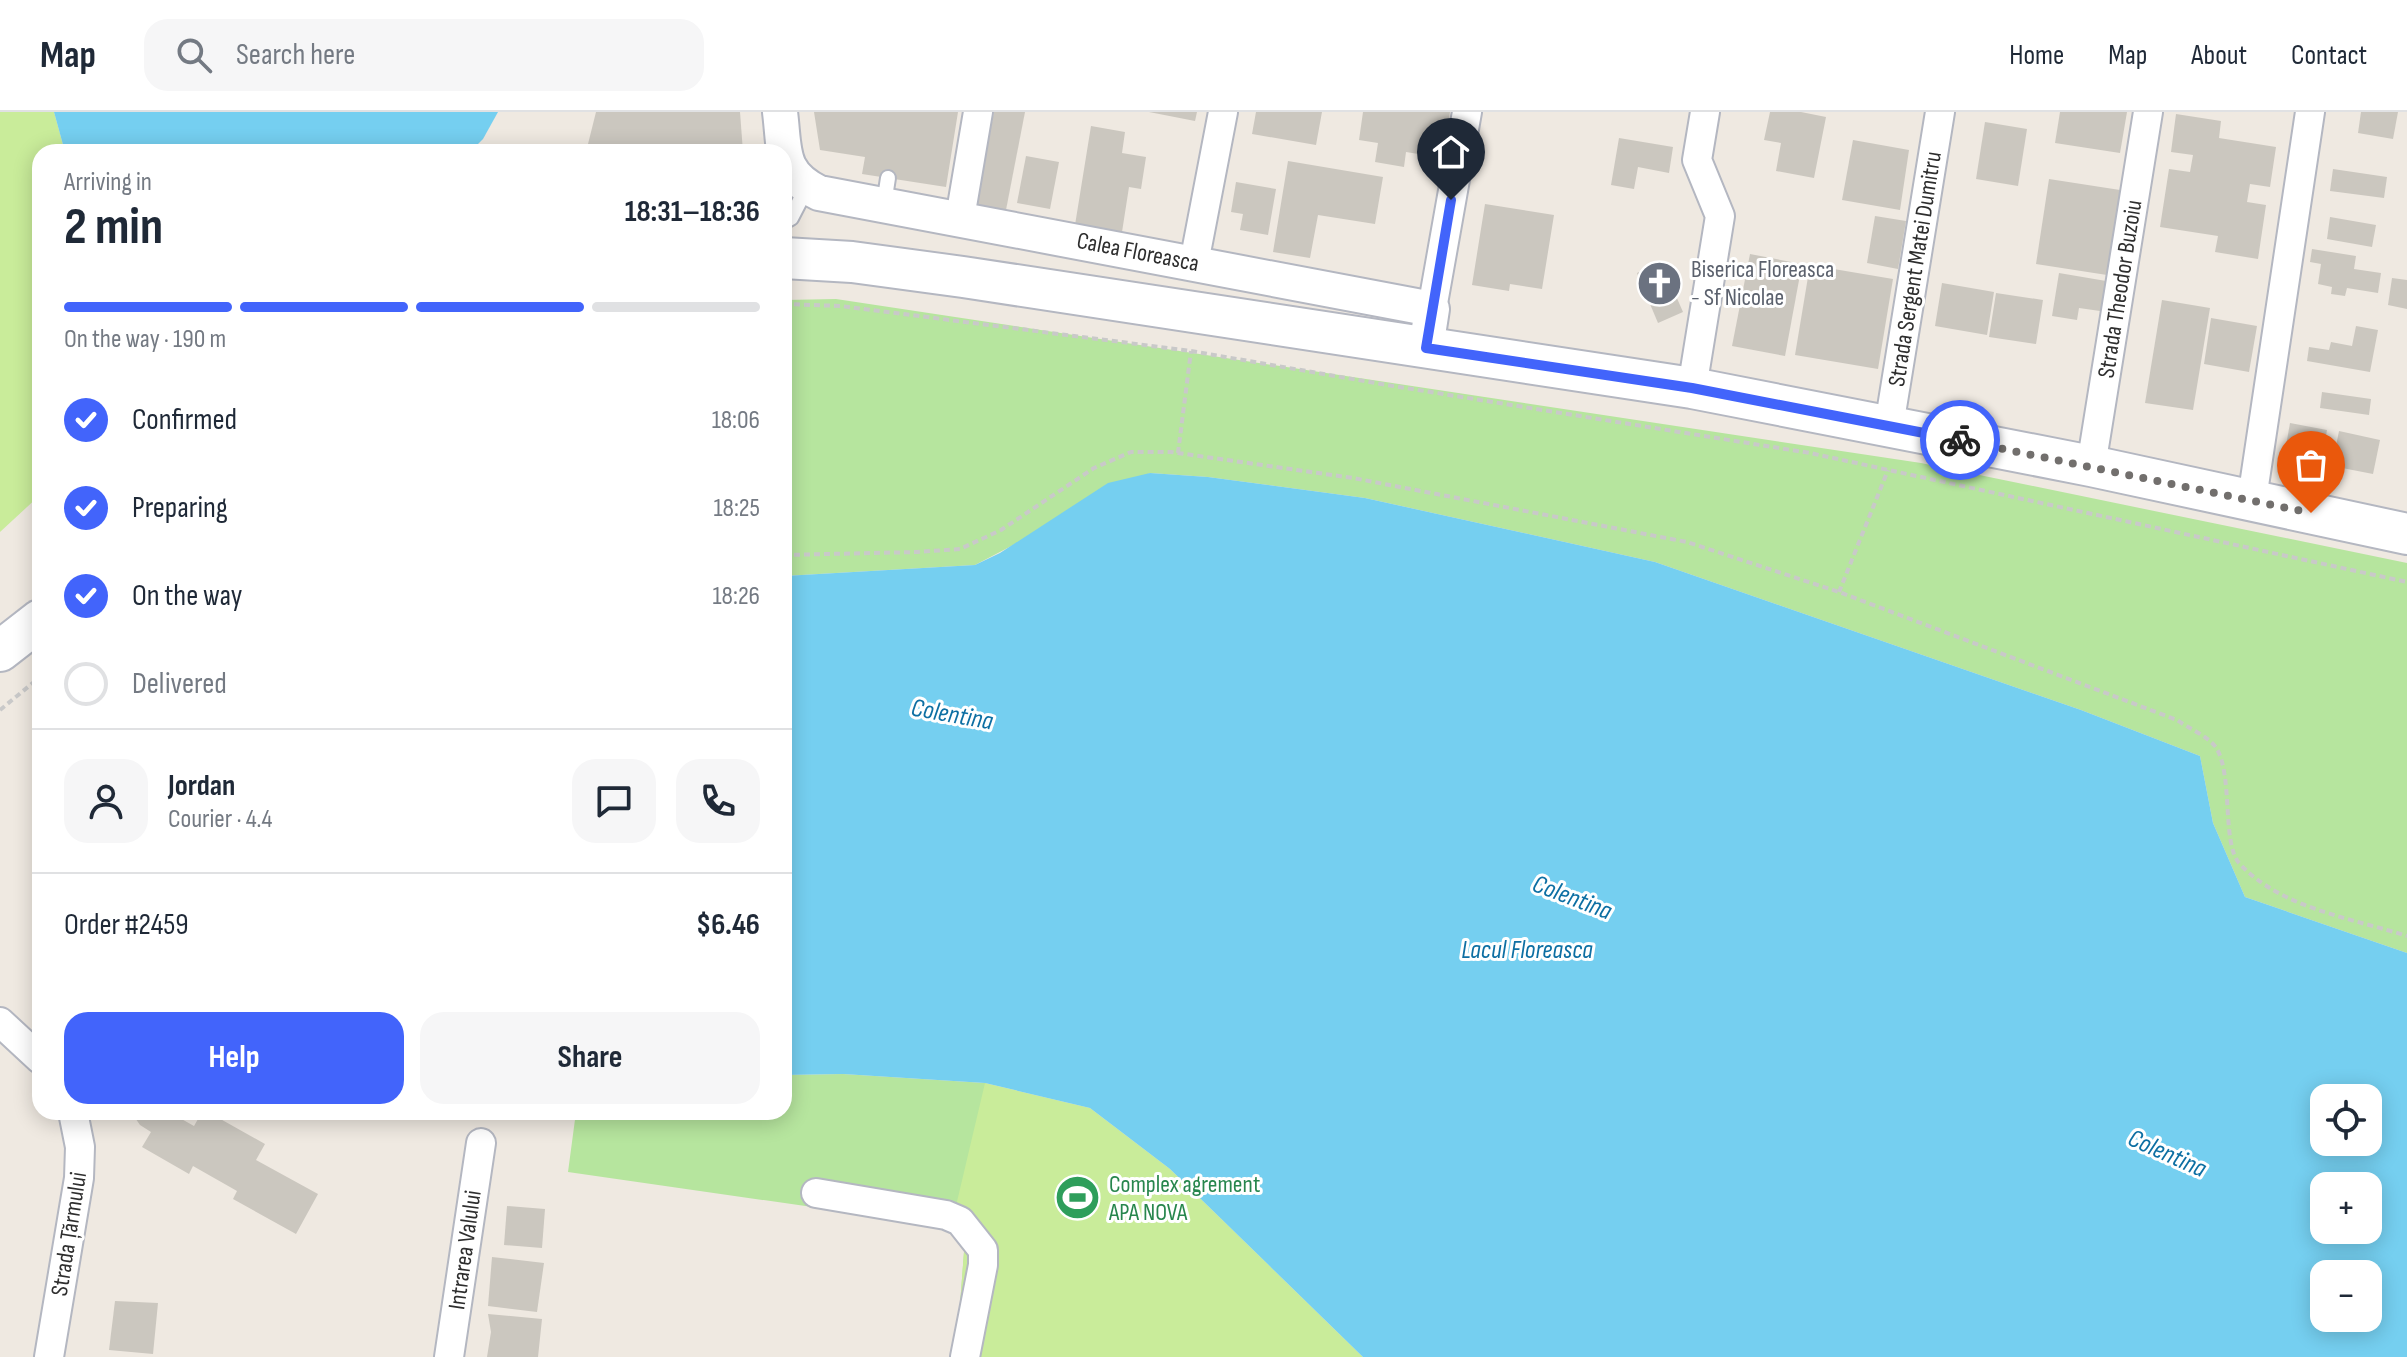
<!DOCTYPE html>
<html lang="en">
<head>
<meta charset="utf-8">
<style>
	:root { --surface:#fff; --page:#f6f6f7; --text:#1f2937; --muted:#747a83; --line:#e0e1e3; --accent:#4264fb }
	body { margin:0; font-family:"Sofia Sans Condensed",sans-serif; background:var(--page); color:var(--text); height:100vh; display:flex; flex-direction:column; font-size:30px; white-space:nowrap }
	* { box-sizing:border-box; margin:0 }
	p { font-size:26px; color:var(--muted) }
	.icon { flex:none; width:44px; height:44px; fill:none; stroke:currentColor; stroke-width:2; stroke-linecap:round; stroke-linejoin:round }
	.map { position:relative; flex:1; overflow:hidden }
	.drawer { position:absolute; left:32px; top:32px; width:760px; height:976px; display:flex; flex-direction:column; background:var(--surface); border-radius:24px; box-shadow:0 4px 20px #0003 }
	.drawer>* { flex:none }
	.fabs { position:absolute; left:2310px; top:972px; display:grid; gap:16px }
	.fabs a { display:grid; place-items:center; width:72px; height:72px; border-radius:16px; background:var(--surface); box-shadow:0 4px 20px #0003; font-size:40px }
	.pin { position:absolute; display:grid; place-items:center; width:68px; height:68px; color:#fff; margin:-82px -34px; border-radius:50% 50% 50% 0; rotate:-45deg; box-shadow:0 0 8px #0007 }
	.pin .icon { rotate:45deg }
	.courier { position:absolute; display:grid; place-items:center; width:80px; height:80px; margin:-40px; border:6px solid #4264fb; border-radius:50%; background:#fff; color:#222; box-shadow:0 2px 10px #0007 }
	.overview em { font-style:normal; font-weight:700 }
	.overview div { display:flex; flex-direction:column-reverse }
	.overview { display:flex; align-items:center; justify-content:space-between; height:136px; padding:0 32px }
	h1 { font-size:52px; font-weight:700; line-height:60px }
	.bar { display:grid; grid-template-columns:repeat(4,1fr); gap:12px 8px; align-content:center; height:96px; padding:0 32px }
	.bar i { height:10px; border-radius:6px; background:var(--line) }
	.bar .current { background:var(--accent) }
	.bar p { grid-column:span 4 }
	.line { display:flex; align-items:center; gap:20px; padding:0 32px; border-top:2px solid var(--line) }
	.line div { flex:1 }
	.round { display:grid; place-items:center; flex:none; width:84px; height:84px; border-radius:24px; background:var(--page) }
	ol { padding:0 32px; list-style:none }
	li { display:flex; align-items:center; gap:24px; height:88px }
	li p { margin-inline-start:auto }
	li .icon { padding:8px; border-radius:50%; background:var(--accent); color:#fff; stroke-width:4 }
	li:last-child { color:var(--muted) }
	li i { width:44px; height:44px; border:4px solid var(--line); border-radius:50% }
	.button { display:flex; gap:16px; margin-top:auto; padding:16px 32px }
	.button a { flex:1; height:92px; border-radius:24px; background:var(--accent); color:#fff; font-size:32px; font-weight:700; line-height:92px; text-align:center }
	.button a+a { background:var(--page); color:var(--text) }
	header { display:flex; align-items:center; gap:48px; box-sizing:border-box; height:112px; padding:0 40px; background:var(--surface); border-bottom:2px solid var(--line) }
	header strong { font-size:38px }
	nav { display:flex; gap:44px; margin-inline-start:auto; font-size:28px }
	.search { width:560px; height:72px; background:var(--page); display:flex; align-items:center; gap:20px; box-sizing:border-box; padding:0 28px; border-radius:24px; color:var(--muted); font-size:30px }
	.map>svg:first-child { display:block }
	.green { fill:#b6e59e }
	.pitch { fill:#c9ec9a }
	.water { fill:#75cff0; fill-rule:evenodd }
	.building { fill:#cbc7bf }
	.lines { fill:none; stroke-linecap:round; stroke-linejoin:round }
	.service-casing { stroke:#b4b7c1; stroke-width:18 }
	.minor-casing { stroke:#b4b7c1; stroke-width:32 }
	.tertiary-casing { stroke:#b4b7c1; stroke-width:38 }
	.secondary-casing { stroke:#b4b7c1; stroke-width:44 }
	.path { stroke:#c9c9c9; stroke-width:4; stroke-dasharray:6 4; stroke-linecap:butt }
	.service { stroke:#fff; stroke-width:14 }
	.minor { stroke:#fff; stroke-width:28 }
	.tertiary { stroke:#fff; stroke-width:34 }
	.secondary { stroke:#fff; stroke-width:40 }
	.done { stroke:#726f6d; stroke-width:8; stroke-dasharray:0 14.4 }
	.route { stroke:#4264fb; stroke-width:10 }
	.labels { text-anchor:middle; dominant-baseline:central; stroke-width:6; stroke-linejoin:round; paint-order:stroke }
	.street-label { font-size:24px; fill:#2e2e2e; stroke:#fff }
	.worship-label { font-size:24px; fill:#5b616d; stroke:#fff; text-anchor:start }
	.leisure-label { font-size:24px; fill:#27864d; stroke:#fff; text-anchor:start }
	.water-label { font-size:26px; font-style:italic; fill:#0d6fa3; stroke:#fff }
</style>
</head>
<body>
<header>
<strong>Map</strong>
<div class="search"><svg class="icon" aria-label="search" viewBox="0 0 24 24"><circle cx="10" cy="10" r="6"/><path d="M15 15l6 6"/></svg>Search here</div>
<nav><a>Home</a><a>Map</a><a>About</a><a>Contact</a></nav>
</header>
<div class="map">
<svg width="2407" height="1245" viewBox="0 0 2407 1245">
	<rect width="100%" height="100%" fill="#efe9e1"/>
	<g class="green">
		<polygon points="836,187 1921,351 2407,451 2407,841 2245,785 2213,711 2200,644 2081,598 1655,450 1365,386 1208,365 1150,361 975,453 784,464 784,188"/>
		<polygon points="843,962 985,971 1141,1060 956,1245 965,1127 951,1115 568,1060 576,1000 784,1000 784,963"/>
	</g>
	<g class="pitch">
		<polygon points="0,0 54,0 65,40 40,40 40,383 0,420"/>
		<polygon points="985,971 1090,996 1170,1057 1363,1245 956,1245 965,1127 951,1115"/>
	</g>
	<g class="water">
		<polygon points="54,0 498,0 483,27 470,40 65,40"/>
		<path d="M1150,361L1208,365L1365,386L1655,450L2081,598L2200,644L2213,711L2245,785L2407,841V1245H1363L1170,1057L1090,996L985,971L843,962L784,963V464L975,453L1000,441L1108,371ZM2324,986H2368V1030H2324ZM2324,1074H2368V1118H2324ZM2324,1162H2368V1206H2324Z"/>
	</g>
	<g class="building">
		<polygon points="596,0 740,0 743,40 586,40"/>
		<polygon points="814,0 958,0 946,75 862,62 865,45 820,38"/>
		<polygon points="994,0 1025,0 1006,98 976,92"/>
		<polygon points="1149,0 1197,0 1195,9"/>
		<polygon points="1256,0 1322,0 1316,33 1252,22"/>
		<polygon points="1363,0 1450,0 1443,46 1406,40 1404,55 1375,50 1378,31 1359,28"/>
		<polygon points="1770,0 1801,0 1826,5 1814,66 1776,59 1781,31 1764,28"/>
		<polygon points="2060,0 2127,0 2120,41 2055,31"/>
		<polygon points="2361,0 2398,0 2393,27 2358,21"/>
		<polygon points="2176,2 2221,9 2219,26 2276,35 2270,75 2250,72 2247,90 2266,93 2258,147 2215,140 2218,124 2160,115 2169,57 2190,60 2193,43 2171,40"/>
		<polygon points="1985,10 2027,17 2018,74 1976,67"/>
		<polygon points="1091,14 1125,20 1122,41 1146,45 1141,77 1129,75 1122,120 1075,113"/>
		<polygon points="1619,26 1673,35 1669,61 1638,55 1634,77 1611,73"/>
		<polygon points="1853,28 1909,38 1900,98 1842,88"/>
		<polygon points="1026,44 1059,50 1050,97 1017,91"/>
		<polygon points="1288,49 1383,65 1375,112 1318,103 1310,146 1273,140"/>
		<polygon points="2333,57 2387,65 2384,86 2330,79"/>
		<polygon points="2049,67 2120,78 2107,163 2036,152"/>
		<polygon points="1236,70 1276,77 1268,123 1240,118 1243,102 1231,100"/>
		<polygon points="1485,92 1554,103 1542,177 1510,172 1509,179 1472,173"/>
		<polygon points="1875,104 1906,109 1898,157 1867,151"/>
		<polygon points="2330,105 2376,113 2372,135 2327,127"/>
		<polygon points="2312,137 2356,144 2354,157 2381,161 2378,181 2347,176 2345,184 2331,182 2332,175 2318,172 2321,152 2310,150"/>
		<polygon points="1750,142 1802,152 1785,244 1732,234"/>
		<polygon points="1661,150 1683,200 1658,211 1637,161"/>
		<polygon points="1810,153 1893,167 1878,257 1795,243"/>
		<polygon points="2059,161 2112,170 2107,200 2079,196 2077,208 2052,204"/>
		<polygon points="2392,166 2407,168 2407,197 2388,193"/>
		<polygon points="1942,171 1994,180 1987,223 1935,214"/>
		<polygon points="1996,181 2043,188 2036,232 1989,225"/>
		<polygon points="2162,188 2210,196 2193,298 2145,291"/>
		<polygon points="2211,206 2257,214 2249,260 2204,252"/>
		<polygon points="2356,214 2378,218 2370,260 2307,249 2309,235 2329,238 2331,230 2352,234"/>
		<polygon points="2322,280 2371,287 2369,303 2320,296"/>
		<polygon points="2290,311 2327,318 2318,369 2281,362"/>
		<polygon points="2339,319 2380,328 2373,362 2332,354"/>
		<polygon points="131,1000 169,1000 194,1014 202,1000 208,1000 265,1032 256,1048 318,1082 296,1122 233,1087 237,1079 193,1054 189,1062 142,1035 151,1020 140,1013"/>
		<polygon points="507,1094 545,1097 542,1136 504,1133"/>
		<polygon points="492,1145 544,1151 537,1200 488,1194"/>
		<polygon points="115,1189 158,1191 153,1242 109,1238"/>
		<polygon points="488,1202 542,1207 538,1245 487,1245 491,1220"/>
	</g>
	<g class="lines">
		<defs>
			<g id="service">
				<polyline points="884,92 888,66"/>
				<polyline points="784,110 791,106 807,75"/>
			</g>
			<g id="minor">
				<polyline points="960,106 978,0"/>
				<polyline points="1194,151 1223,0"/>
				<polyline points="1432,197 1467,0"/>
				<polyline points="1692,276 1720,104 1697,48 1705,0"/>
				<polyline points="1889,314 1940,0"/>
				<polyline points="2091,354 2148,0"/>
				<polyline points="2252,387 2310,0"/>
				<polyline points="0,910 40,947"/>
				<polyline points="816,1081 946,1103 960,1109 983,1138 983,1153 965,1245"/>
				<polyline points="49,1245 79,1066 80,1035 73,1000"/>
				<polyline points="449,1245 481,1031"/>
			</g>
			<path id="tertiary" d="M780,0C785,39 779,61 819,81L1432,197L1426,236"/>
			<g id="secondary">
				<polyline points="784,146 852,150 963,165 1692,276 2091,354 2407,422"/>
				<polyline points="0,539 40,508"/>
			</g>
		</defs>
		<use href="#service" class="service-casing"/>
		<use href="#minor" class="minor-casing"/>
		<use href="#tertiary" class="tertiary-casing"/>
		<use href="#secondary" class="secondary-casing"/>
		<g class="path">
			<polyline points="784,192 841,194 1191,239 1387,273 1810,341 2407,470"/>
			<polyline points="1178,341 1191,239"/>
			<path d="M784,443L917,440L960,437L1001,418L1094,356L1131,340H1171L1353,366L1687,430L1839,480L2177,608C2188,616 2210,625 2217,637C2233,666 2222,731 2239,751C2280,796 2351,806 2407,824"/>
			<polyline points="1839,480 1888,358"/>
			<polyline points="0,598 40,565"/>
		</g>
		<use href="#service" class="service"/>
		<use href="#minor" class="minor"/>
		<use href="#tertiary" class="tertiary"/>
		<use href="#secondary" class="secondary"/>
	</g>
	<g class="lines">
		<polyline class="done" points="1960,328 2311,401"/>
		<polyline class="route" points="1451,88 1426,236 1692,276 1960,328"/>
	</g>
	<defs>
		<symbol id="church-disc" viewBox="-11 -11 22 22"><circle r="9.5" fill="#6b7280" stroke="#fff"/><path d="M-1.2-6h2.4v3.5h3.3v2.4h-3.3V6h-2.4V-.1h-3.3v-2.4h3.3Z" fill="#fff"/></symbol>
		<symbol id="stadium-disc" viewBox="-11 -11 22 22"><circle r="9.5" fill="#2e9e5b" stroke="#fff"/><path d="M0-5a6.5 5 0 1 0 0 10a6.5 5 0 1 0 0-10ZM-3.5-1.8h7v3.6h-7Z" fill="#fff"/></symbol>
	</defs>
	<g fill-rule="evenodd">
		<use href="#church-disc" x="1634" y="146" width="51" height="51"/>
		<use href="#stadium-disc" x="1052" y="1060" width="51" height="51"/>
	</g>
	<g class="labels">
		<g class="street-label">
			<text transform="translate(1138 140) rotate(11)">Calea Floreasca</text>
			<text transform="translate(1915 157) rotate(-81)">Strada Sergent Matei Dumitru</text>
			<text transform="translate(2120 177) rotate(-81)">Strada Theodor Buzoiu</text>
			<text transform="translate(69 1122) rotate(-81)">Strada Țărmului</text>
			<text transform="translate(465 1138) rotate(-82)">Intrarea Valului</text>
		</g>
		<g class="worship-label">
			<text x="1691" y="157">Biserica Floreasca<tspan x="1691" dy="28">- Sf Nicolae</tspan></text>
		</g>
		<g class="leisure-label">
			<text x="1109" y="1072">Complex agrement<tspan x="1109" dy="28">APA NOVA</tspan></text>
		</g>
		<g class="water-label">
			<text transform="translate(952 603) rotate(10)">Colentina</text>
			<text transform="translate(1572 786) rotate(21)">Colentina</text>
			<text x="1527" y="838">Lacul Floreasca</text>
			<text transform="translate(2167 1042) rotate(24)">Colentina</text>
		</g>
	</g>
</svg>
<div class="fabs">
<a><svg class="icon" aria-label="locate" viewBox="0 0 24 24"><circle cx="12" cy="12" r="6"/><path d="M12 2v4M12 18v4M2 12h4M18 12h4"/></svg></a>
<a>+</a>
<a>−</a>
</div>
<div class="pin" style="left:2311px;top:401px;background:#ea580c"><svg class="icon" aria-label="bag" viewBox="0 0 24 24"><path d="M5 8h14l-1 12H6zM9 8a3 3 0 0 1 6 0"/></svg></div>
<div class="pin" style="left:1451px;top:88px;background:#1f2937"><svg class="icon" aria-label="home" viewBox="0 0 24 24"><path d="M3 11l9-7 9 7M6 9v11h12V9"/></svg></div>
<div class="courier" style="left:1960px;top:328px"><svg class="icon" aria-label="bike" viewBox="0 0 24 24"><circle cx="6" cy="16" r="4"/><circle cx="18" cy="16" r="4"/><path d="M6 16l4-8h5l3 8M10 8l3 8H6M13 5h3"/></svg></div>
<section class="drawer">
<div class="overview"><div><h1>2 min</h1><p>Arriving in</p></div><em>18:31–18:36</em></div>
<div class="bar"><i class="current"></i><i class="current"></i><i class="current"></i><i></i><p>On the way · 190 m</p></div>
<ol>
<li><svg class="icon" aria-label="check" viewBox="0 0 24 24"><path d="M5 12l5 5 9-10"/></svg>Confirmed<p>18:06</p></li>
<li><svg class="icon" aria-label="check" viewBox="0 0 24 24"><path d="M5 12l5 5 9-10"/></svg>Preparing<p>18:25</p></li>
<li><svg class="icon" aria-label="check" viewBox="0 0 24 24"><path d="M5 12l5 5 9-10"/></svg>On the way<p>18:26</p></li>
<li><i></i>Delivered</li>
</ol>
<div class="line" style="height:144px"><a class="round"><svg class="icon" aria-label="person" viewBox="0 0 24 24"><circle cx="12" cy="8" r="4"/><path d="M4 21q1-7 8-7t8 7"/></svg></a><div><b>Jordan</b><p>Courier · 4.4</p></div><a class="round"><svg class="icon" aria-label="chat" viewBox="0 0 24 24"><path d="M4 5h16v11H9l-5 4z"/></svg></a><a class="round"><svg class="icon" aria-label="phone" viewBox="0 0 24 24"><path d="M5 4h4l2 5-3 2q2 4 5 5l2-3 5 2v4C11 20 4 13 5 4z"/></svg></a></div>
<div class="line" style="height:104px"><div>Order #2459</div><b>$6.46</b></div>
<div class="button"><a>Help</a><a>Share</a></div>
</section>
</div>
</body>
</html>
